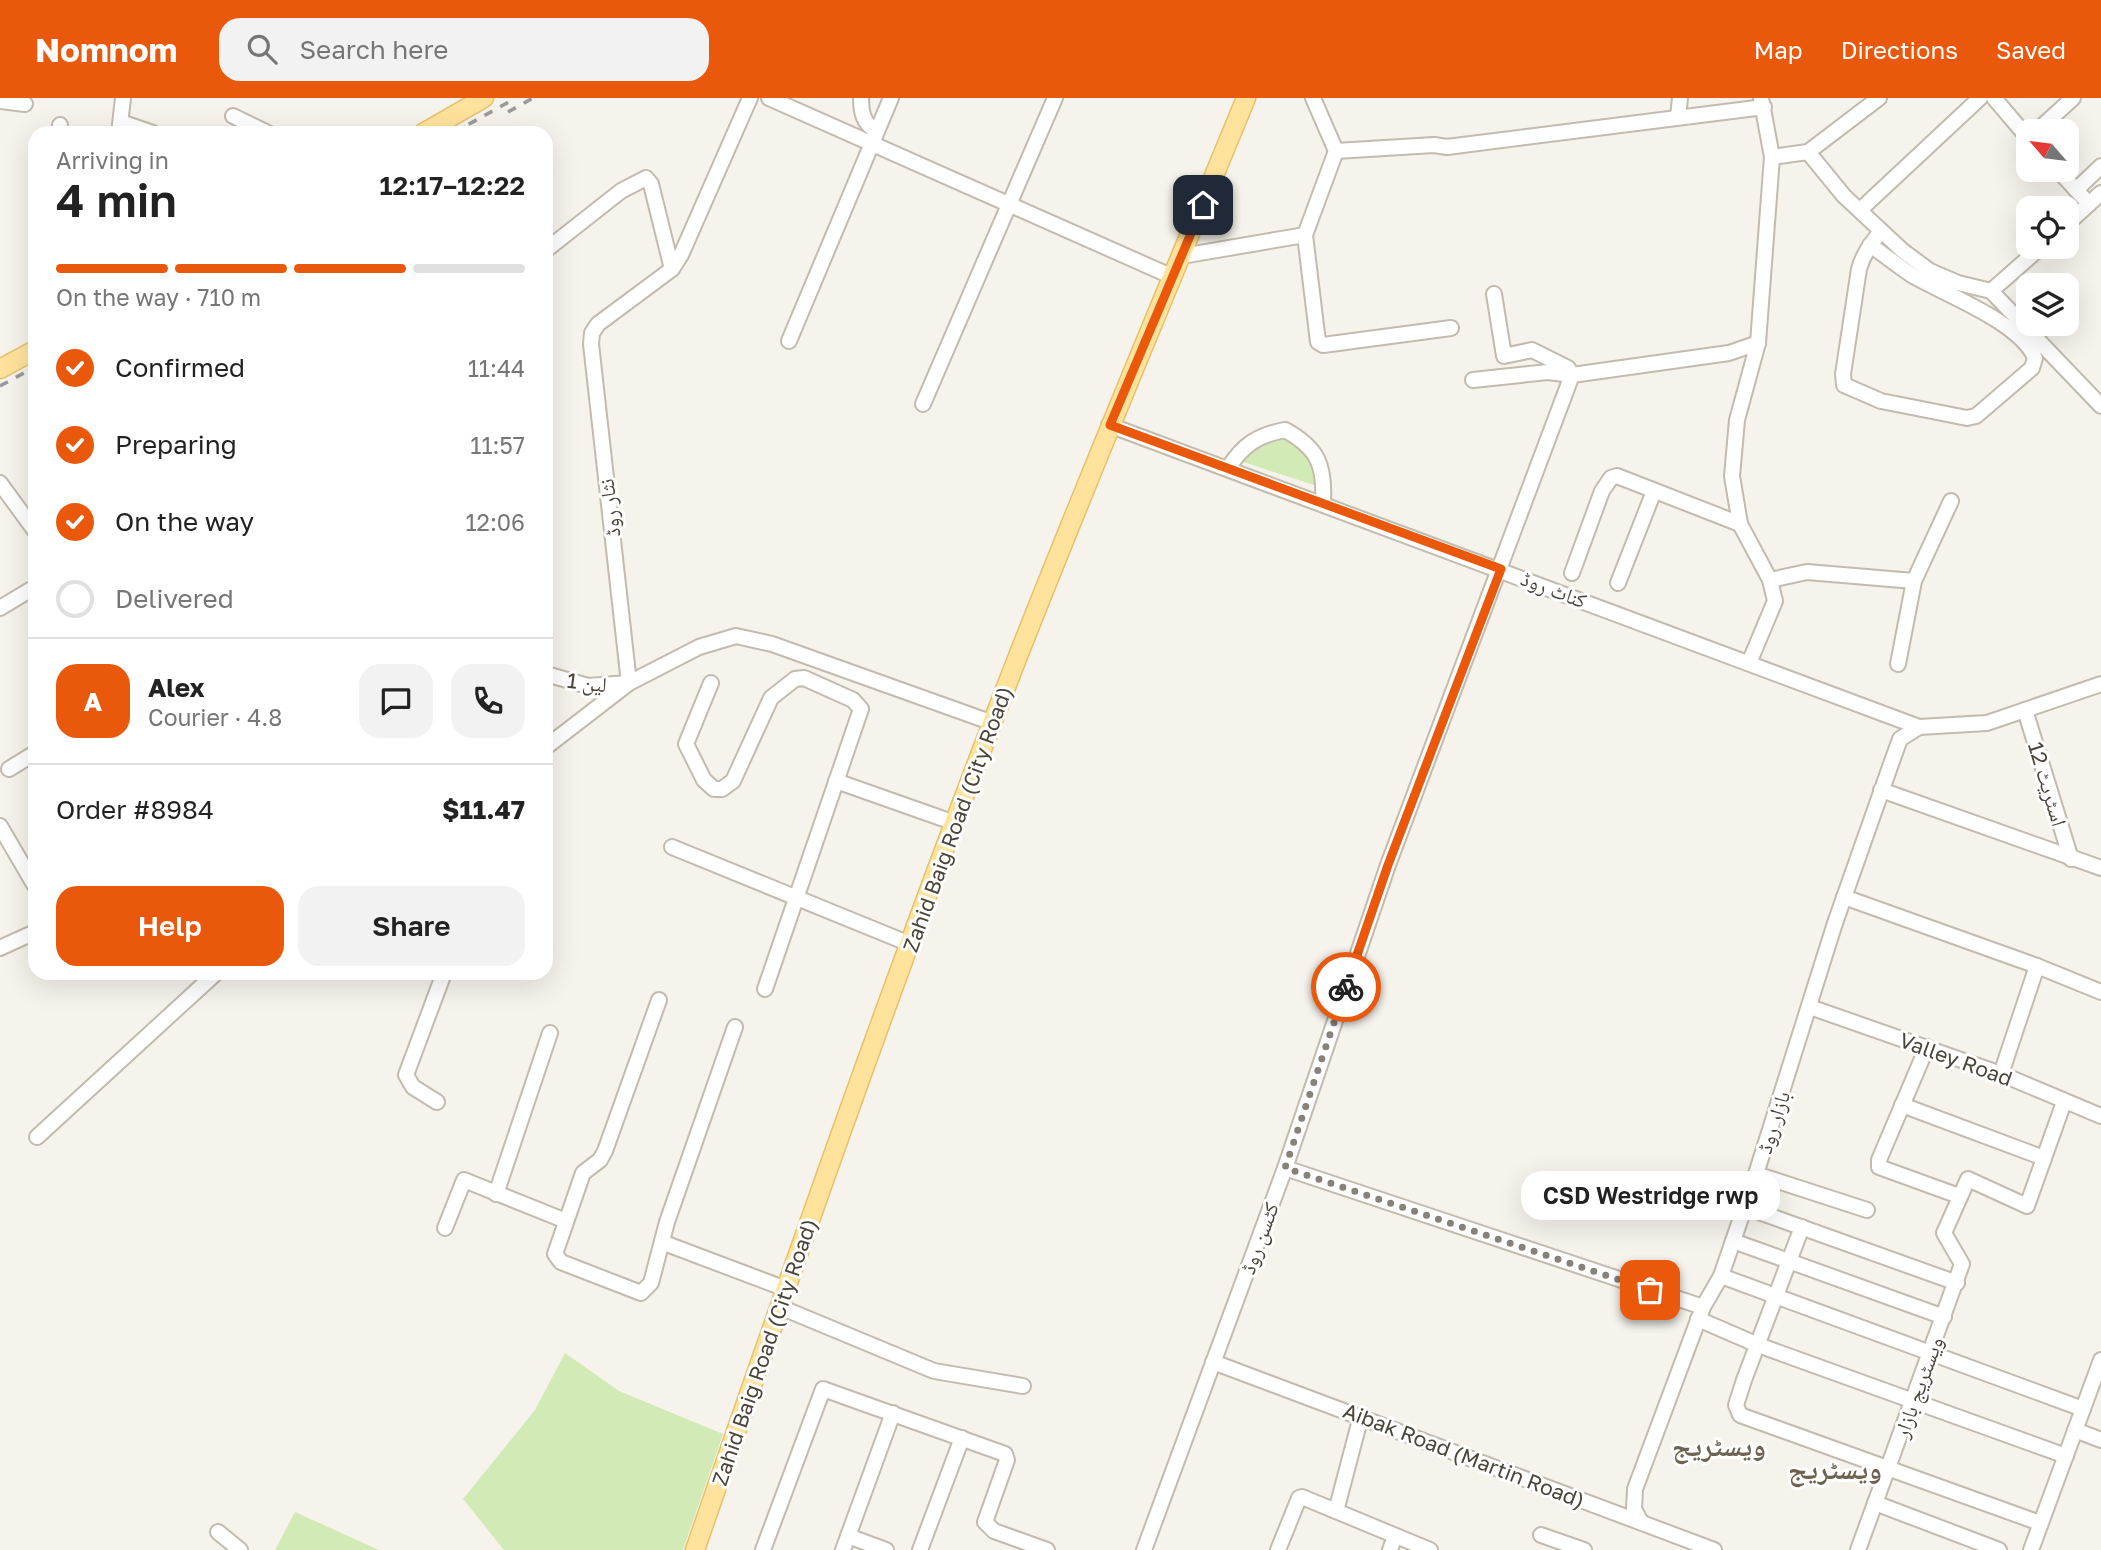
<!DOCTYPE html>
<html lang="en">
<head>
<meta charset="utf-8">
<style>
	:root { --surface:#fff; --page:#f2f2f2; --text:#222; --muted:#767676; --line:#e0e0e0; --accent:#ea580c }
	body { margin:0; font-family:"Golos Text","Noto Naskh Arabic",sans-serif; background:var(--page); color:var(--text); height:100vh; display:flex; flex-direction:column; font-size:26px; white-space:nowrap }
	* { box-sizing:border-box; margin:0 }
	p { font-size:23px; color:var(--muted) }
	.icon { flex:none; width:38px; height:38px; fill:none; stroke:currentColor; stroke-width:2; stroke-linecap:round; stroke-linejoin:round }
	.map { position:relative; flex:1; overflow:hidden }
	.sheet { position:absolute; left:28px; top:28px; width:525px; height:854px; display:flex; flex-direction:column; background:var(--surface); border-radius:21px; box-shadow:0 7px 28px #0002 }
	.sheet>* { flex:none }
	.needle { width:46px; rotate:298deg }
	.fabs { position:absolute; left:2016px; top:21px; display:grid; gap:14px }
	.fabs a { display:grid; place-items:center; width:63px; height:63px; border-radius:14px; background:var(--surface); box-shadow:0 7px 28px #0002; font-size:35px }
	.pin { position:absolute; display:grid; place-items:center; width:60px; height:60px; color:#fff; margin:-30px; border-radius:14px; box-shadow:0 4px 10px #0006 }
	.courier { position:absolute; display:grid; place-items:center; width:70px; height:70px; margin:-35px; border:5px solid #ea580c; border-radius:50%; background:#fff; color:#222; box-shadow:0 2px 9px #0007 }
	.bubble { position:absolute; height:49px; border-radius:21px; background:var(--surface); box-shadow:0 7px 28px #0002; font-size:23px; font-weight:600; line-height:49px; text-align:center }
	.summary em { font-style:normal; font-weight:600 }
	.summary div { display:flex; flex-direction:column-reverse }
	.summary { display:flex; align-items:center; justify-content:space-between; height:119px; padding:0 28px }
	h1 { font-size:46px; font-weight:600; line-height:52px }
	.bar { display:grid; grid-template-columns:repeat(4,1fr); gap:10px 7px; align-content:center; height:84px; padding:0 28px }
	.bar i { height:9px; border-radius:5px; background:var(--line) }
	.bar .selected { background:var(--accent) }
	.bar p { grid-column:span 4 }
	.line { display:flex; align-items:center; gap:18px; padding:0 28px; border-top:2px solid var(--line) }
	.line div { flex:1 }
	.round { display:grid; place-items:center; flex:none; width:74px; height:74px; border-radius:21px; background:var(--page) }
	ol { padding:0 28px; list-style:none }
	li { display:flex; align-items:center; gap:21px; height:77px }
	li p { margin-inline-start:auto }
	li .icon { padding:7px; border-radius:50%; background:var(--accent); color:#fff; stroke-width:4 }
	li:last-child { color:var(--muted) }
	li i { width:38px; height:38px; border:4px solid var(--line); border-radius:50% }
	.cta { display:flex; gap:14px; margin-top:auto; padding:14px 28px }
	.cta a { flex:1; height:80px; border-radius:21px; background:var(--accent); color:#fff; font-size:28px; font-weight:600; line-height:80px; text-align:center }
	.cta a+a { background:var(--page); color:var(--text) }
	header { display:flex; align-items:center; gap:42px; box-sizing:border-box; height:98px; padding:0 35px; background:var(--accent); color:#fff }
	header strong { font-size:33px }
	nav { display:flex; gap:38px; margin-inline-start:auto; font-size:24px }
	.search { width:490px; height:63px; background:var(--page); display:flex; align-items:center; gap:18px; box-sizing:border-box; padding:0 24px; border-radius:21px; color:var(--muted); font-size:26px }
	.map>svg:first-child { display:block }
	.green { fill:#d2eab5 }
	.lines { fill:none; stroke-linecap:round; stroke-linejoin:round }
	.minor-casing { stroke:#c2bbae; stroke-width:18 }
	.major-casing { stroke:#e6c16a; stroke-width:21 }
	.minor { stroke:#fff; stroke-width:14 }
	.major { stroke:#ffe39c; stroke-width:18 }
	.rail { stroke:#9a9a9a; stroke-width:3.5; stroke-dasharray:9 9; stroke-linecap:butt }
	.done { stroke:#878178; stroke-width:7; stroke-dasharray:0 12.6 }
	.route { stroke:#ea580c; stroke-width:9 }
	.labels { text-anchor:middle; dominant-baseline:central; stroke-width:6; stroke-linejoin:round; paint-order:stroke }
	.street-label { font-size:21px; fill:#4b4439; stroke:#fff }
	.district-label { font-size:28px; font-weight:bold; fill:#6e6250; stroke:#fff }
</style>
</head>
<body>
<header>
<strong>Nomnom</strong>
<div class="search"><svg class="icon" aria-label="search" viewBox="0 0 24 24"><circle cx="10" cy="10" r="6"/><path d="M15 15l6 6"/></svg>Search here</div>
<nav><a>Map</a><a>Directions</a><a>Saved</a></nav>
</header>
<div class="map">
<svg width="2101" height="1452" viewBox="0 0 2101 1452">
	<rect width="100%" height="100%" fill="#f6f3ec"/>
	<g class="green">
		<polygon points="1285,332 1312,349 1323,390 1234,361"/>
		<polygon points="565,1255 619,1293 723,1336 683,1452 504,1452 463,1401 535,1312"/>
		<polygon points="295,1414 379,1452 275,1452"/>
	</g>
	<g class="lines">
		<defs>
			<g id="minor">
				<polyline points="769,0 1173,179"/>
				<path d="M861,0C861,14 863,26 877,33"/>
				<polyline points="1313,0 1336,53"/>
				<polyline points="1994,0 2028,40"/>
				<polyline points="0,3 25,6"/>
				<polyline points="233,18 268,35"/>
				<polyline points="1678,19 1680,0"/>
				<polyline points="121,24 153,35"/>
				<polyline points="2037,33 2073,0"/>
				<polyline points="59,35 60,27"/>
				<polyline points="119,35 123,0"/>
				<polyline points="1808,54 1844,98 1903,153 1930,173 1958,185 1991,193 2101,308"/>
				<polyline points="1772,59 1808,54 1879,0"/>
				<polyline points="2058,72 2089,106"/>
				<polyline points="2076,92 2101,68"/>
				<polyline points="1860,112 1980,0"/>
				<polyline points="2067,126 2101,95"/>
				<polyline points="1305,137 1318,244 1323,247 1451,230"/>
				<path d="M1870,147C1885,157 1899,169 1915,179C1947,197 2021,225 2035,260L2032,270L1976,318L1967,320L1881,303L1844,287L1843,276L1859,171C1863,156 1872,145 1881,133"/>
				<polyline points="546,152 621,93 646,80 651,86 672,171"/>
				<polyline points="1182,158 1305,137 1336,53 1434,47 1447,49 1764,9"/>
				<polyline points="1991,193 2041,149"/>
				<polyline points="1494,196 1504,258 1532,252 1568,270 1572,277"/>
				<polyline points="789,243 891,0"/>
				<polyline points="1473,282 1548,274 1572,277"/>
				<polyline points="923,306 1055,0"/>
				<polyline points="1109,327 1919,629 1987,625 2101,586"/>
				<path d="M1229,369C1243,347 1258,337 1285,332C1318,350 1325,367 1323,405"/>
				<polyline points="0,385 35,433"/>
				<polyline points="1572,475 1602,393 1611,380 1617,378 1740,426"/>
				<polyline points="1770,482 1807,474 1914,483"/>
				<polyline points="1618,485 1654,393"/>
				<polyline points="0,510 35,489"/>
				<polyline points="1749,565 1775,503 1770,482 1740,426 1732,378 1737,322 1758,245"/>
				<polyline points="1898,566 1914,483 1951,403"/>
				<polyline points="546,576 588,588 628,585"/>
				<polyline points="629,585 591,246 592,235 598,226 672,171 681,157 750,0"/>
				<polyline points="711,585 686,646 704,682 714,691 722,691 733,683 771,600 795,581 804,580 853,602 861,611 765,891"/>
				<polyline points="2025,612 2071,761"/>
				<polyline points="546,649 629,585 699,549 736,538 772,546 993,625"/>
				<polyline points="9,671 35,655"/>
				<polyline points="836,683 955,725"/>
				<polyline points="1881,692 2101,770"/>
				<polyline points="0,728 35,788"/>
				<polyline points="672,749 910,846"/>
				<polyline points="1844,799 2037,868 2101,894"/>
				<polyline points="0,850 35,834"/>
				<polyline points="659,902 605,1053 600,1062 583,1075 555,1156 561,1164 641,1195 651,1185 667,1124 735,929"/>
				<polyline points="1810,909 2001,976 2101,1018"/>
				<polyline points="1927,949 1879,1062 1879,1069 1959,1098"/>
				<polyline points="2001,976 2037,868"/>
				<polyline points="437,1004 413,989 406,977 444,875"/>
				<polyline points="1902,1007 2044,1060"/>
				<polyline points="37,1039 216,875"/>
				<polyline points="1285,1070 1703,1209"/>
				<polyline points="1756,1076 1867,1112"/>
				<polyline points="496,1096 550,935"/>
				<polyline points="1745,1109 1957,1185"/>
				<polyline points="1802,1129 1744,1282 1736,1307 1740,1317 2040,1425"/>
				<polyline points="445,1130 464,1082 566,1123"/>
				<polyline points="1733,1143 1944,1219"/>
				<polyline points="664,1145 786,1191"/>
				<polyline points="1721,1178 2083,1311"/>
				<polyline points="780,1209 934,1273 1023,1288"/>
				<polyline points="1698,1221 1758,1247 2066,1358"/>
				<polyline points="1213,1264 1714,1452"/>
				<polyline points="2075,1332 2101,1342"/>
				<polyline points="1875,1405 1999,1452"/>
				<polyline points="1336,1413 1361,1318"/>
				<polyline points="1640,1422 1634,1411 1635,1391 1703,1209 1721,1178 1756,1076 1835,825 1891,666 1900,641 1919,629"/>
				<polyline points="218,1434 240,1452"/>
				<polyline points="1541,1437 1584,1452"/>
				<polyline points="848,1438 886,1452"/>
				<polyline points="763,1452 823,1291 1005,1356 1007,1362 985,1424 994,1433 1047,1452"/>
				<polyline points="843,1452 893,1315"/>
				<polyline points="920,1452 962,1340"/>
				<polyline points="1144,1452 1285,1070 1388,767 1572,277 1729,255 1758,245 1772,59 1761,0"/>
				<polyline points="1278,1452 1299,1400 1302,1399 1430,1452"/>
				<polyline points="1390,1452 1395,1438"/>
				<polyline points="1858,1452 1962,1166 1944,1135 1968,1081 2027,1108 2064,1004"/>
				<polyline points="2031,1452 2101,1262"/>
			</g>
			<g id="major">
				<polyline points="423,35 484,0"/>
				<polyline points="0,271 35,252"/>
				<path d="M695,1452C797,1157 900,862 1013,571C1088,379 1168,190 1246,0"/>
			</g>
		</defs>
		<use href="#minor" class="minor-casing"/>
		<use href="#major" class="major-casing"/>
		<use href="#minor" class="minor"/>
		<use href="#major" class="major"/>
		<g class="rail">
			<polyline points="508,14 533,0"/>
			<polyline points="453,35 516,0"/>
			<polyline points="0,288 35,269"/>
		</g>
	</g>
	<g class="lines">
		<polyline class="done" points="1346,889 1285,1070 1650,1192"/>
		<polyline class="route" points="1203,107 1110,327 1501,471 1388,767 1346,889"/>
	</g>
	<g class="labels">
		<g class="street-label">
			<text transform="translate(609 410) rotate(-97)">نثار روڈ</text>
			<text transform="translate(1554 491) rotate(21)">کناٹ روڈ</text>
			<text transform="translate(587 584) rotate(7)">لین 1</text>
			<text transform="translate(2048 686) rotate(73)">اسٹریٹ 12</text>
			<text transform="translate(957 721) rotate(-70)">Zahid Baig Road (City Road)</text>
			<text transform="translate(1956 961) rotate(20)">Valley Road</text>
			<text transform="translate(1773 1024) rotate(-72)">بازار روڈ</text>
			<text transform="translate(1259 1140) rotate(-70)">کٹسن روڈ</text>
			<text transform="translate(764 1254) rotate(-71)">Zahid Baig Road (City Road)</text>
			<text transform="translate(1918 1289) rotate(-70)">ویسٹریج بازار</text>
			<text transform="translate(1464 1357) rotate(21)">Aibak Road (Martin Road)</text>
		</g>
		<g class="district-label">
			<text x="1719" y="1347">ویسٹریج</text>
			<text x="1835" y="1370">ویسٹریج</text>
		</g>
	</g>
</svg>
<div class="fabs">
<a><svg class="needle" viewBox="-14 -14 28 28"><path d="M0-13l5 13h-10z" fill="#e53935"/><path d="M0 13l5-13h-10z" fill="#767676"/></svg></a>
<a><svg class="icon" aria-label="locate" viewBox="0 0 24 24"><circle cx="12" cy="12" r="6"/><path d="M12 2v4M12 18v4M2 12h4M18 12h4"/></svg></a>
<a><svg class="icon" aria-label="layers" viewBox="0 0 24 24"><path d="M12 4l9 5-9 5-9-5zM3 14l9 5 9-5"/></svg></a>
</div>
<div class="pin" style="left:1650px;top:1192px;background:#ea580c"><svg class="icon" aria-label="bag" viewBox="0 0 24 24"><path d="M5 8h14l-1 12H6zM9 8a3 3 0 0 1 6 0"/></svg></div>
<div class="pin" style="left:1203px;top:107px;background:#1f2937"><svg class="icon" aria-label="home" viewBox="0 0 24 24"><path d="M3 11l9-7 9 7M6 9v11h12V9"/></svg></div>
<div class="courier" style="left:1346px;top:889px"><svg class="icon" aria-label="bike" viewBox="0 0 24 24"><circle cx="6" cy="16" r="4"/><circle cx="18" cy="16" r="4"/><path d="M6 16l4-8h5l3 8M10 8l3 8H6M13 5h3"/></svg></div>
<div class="bubble" style="left:1521px;top:1073px;width:259px">CSD Westridge rwp</div>
<section class="sheet">
<div class="summary"><div><h1>4 min</h1><p>Arriving in</p></div><em>12:17–12:22</em></div>
<div class="bar"><i class="selected"></i><i class="selected"></i><i class="selected"></i><i></i><p>On the way · 710 m</p></div>
<ol>
<li><svg class="icon" aria-label="check" viewBox="0 0 24 24"><path d="M5 12l5 5 9-10"/></svg>Confirmed<p>11:44</p></li>
<li><svg class="icon" aria-label="check" viewBox="0 0 24 24"><path d="M5 12l5 5 9-10"/></svg>Preparing<p>11:57</p></li>
<li><svg class="icon" aria-label="check" viewBox="0 0 24 24"><path d="M5 12l5 5 9-10"/></svg>On the way<p>12:06</p></li>
<li><i></i>Delivered</li>
</ol>
<div class="line" style="height:126px"><b class="round" style="background:var(--accent);color:#fff">A</b><div><b>Alex</b><p>Courier · 4.8</p></div><a class="round"><svg class="icon" aria-label="chat" viewBox="0 0 24 24"><path d="M4 5h16v11H9l-5 4z"/></svg></a><a class="round"><svg class="icon" aria-label="phone" viewBox="0 0 24 24"><path d="M5 4h4l2 5-3 2q2 4 5 5l2-3 5 2v4C11 20 4 13 5 4z"/></svg></a></div>
<div class="line" style="height:91px"><div>Order #8984</div><b>$11.47</b></div>
<div class="cta"><a>Help</a><a>Share</a></div>
</section>
</div>
</body>
</html>
